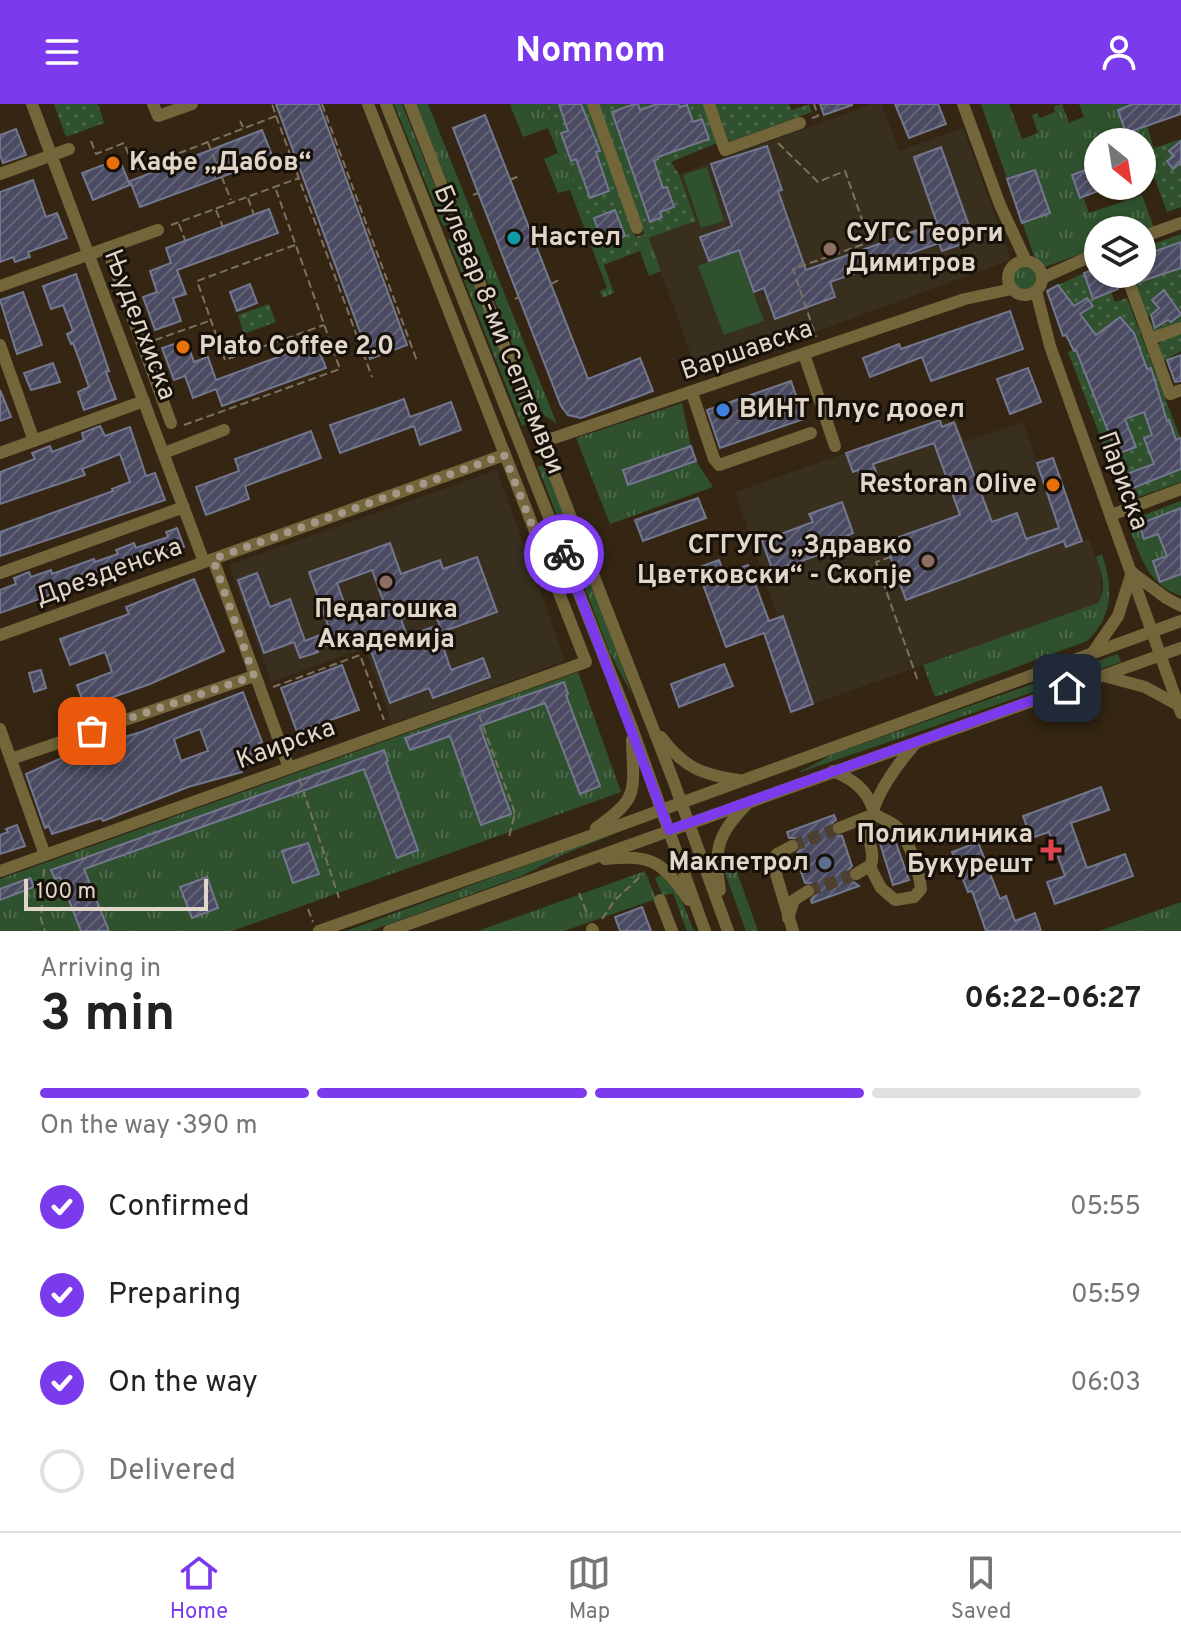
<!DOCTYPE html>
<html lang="en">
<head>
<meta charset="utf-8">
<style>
	:root { --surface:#fff; --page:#f6f6f6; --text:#222; --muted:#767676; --line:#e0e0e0; --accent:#7c3aed }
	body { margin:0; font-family:Overpass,sans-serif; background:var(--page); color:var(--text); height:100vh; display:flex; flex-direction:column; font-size:30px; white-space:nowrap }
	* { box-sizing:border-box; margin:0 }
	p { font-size:26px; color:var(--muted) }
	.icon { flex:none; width:44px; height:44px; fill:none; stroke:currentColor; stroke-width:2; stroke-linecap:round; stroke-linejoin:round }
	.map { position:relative; height:827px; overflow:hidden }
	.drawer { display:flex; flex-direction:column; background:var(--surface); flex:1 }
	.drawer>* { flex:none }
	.needle { width:52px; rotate:150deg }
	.buttons { position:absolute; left:1084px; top:24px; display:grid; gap:16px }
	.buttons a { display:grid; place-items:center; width:72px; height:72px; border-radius:50%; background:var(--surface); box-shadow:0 2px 6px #0004; font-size:40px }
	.scale { position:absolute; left:24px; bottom:20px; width:184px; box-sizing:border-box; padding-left:8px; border:4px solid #e0d6ca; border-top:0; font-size:22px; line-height:28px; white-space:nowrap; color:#e0d6ca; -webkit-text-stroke:6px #171008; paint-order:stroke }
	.pin { position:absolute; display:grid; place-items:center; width:68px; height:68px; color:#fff; margin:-34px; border-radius:16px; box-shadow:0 4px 12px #0006 }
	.courier { position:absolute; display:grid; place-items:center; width:80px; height:80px; margin:-40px; border:6px solid #7c3aed; border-radius:50%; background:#fff; color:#222; box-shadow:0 2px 10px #0007 }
	.overview em { font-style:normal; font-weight:700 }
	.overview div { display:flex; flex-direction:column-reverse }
	.overview { display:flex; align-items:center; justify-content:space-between; height:136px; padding:0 40px }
	h1 { font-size:52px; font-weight:700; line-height:60px }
	.bar { display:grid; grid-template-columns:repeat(4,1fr); gap:12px 8px; align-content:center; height:96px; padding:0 40px }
	.bar i { height:10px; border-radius:6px; background:var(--line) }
	.bar .on { background:var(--accent) }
	.bar p { grid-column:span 4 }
	ol { padding:0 40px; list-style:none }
	li { display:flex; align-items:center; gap:24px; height:88px }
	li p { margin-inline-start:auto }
	li .icon { padding:8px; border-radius:50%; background:var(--accent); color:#fff; stroke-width:4 }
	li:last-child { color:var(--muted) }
	li i { width:44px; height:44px; border:4px solid var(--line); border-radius:50% }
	header { display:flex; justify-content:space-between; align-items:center; height:104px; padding:0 40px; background:var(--accent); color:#fff; font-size:36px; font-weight:700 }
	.tabs { display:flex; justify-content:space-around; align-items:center; height:112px; border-top:2px solid var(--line); background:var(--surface); font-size:22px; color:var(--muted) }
	.tabs a { display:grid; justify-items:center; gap:4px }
	.tabs .on { color:var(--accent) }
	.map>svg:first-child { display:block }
	.education { fill:#382f1f }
	.grass { fill:url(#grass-tufts) }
	.park { fill:url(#park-dots); fill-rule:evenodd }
	.pitch { fill:#2f512e }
	.building { fill:url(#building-hatch); stroke:#747790; stroke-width:2; fill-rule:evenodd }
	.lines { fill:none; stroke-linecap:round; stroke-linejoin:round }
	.minor-tunnel { stroke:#4e402e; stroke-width:12; stroke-dasharray:12 6; stroke-linecap:butt }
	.path { stroke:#7d7161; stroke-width:2; stroke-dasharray:8 4; stroke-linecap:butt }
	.minor { stroke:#74663b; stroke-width:12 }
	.done { stroke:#a4988a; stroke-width:8; stroke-dasharray:0 14.4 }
	.route { stroke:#7c3aed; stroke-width:10 }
	.food-dot { fill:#e8710a; stroke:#171008; stroke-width:3 }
	.culture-dot { fill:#0f9aa8; stroke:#171008; stroke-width:3 }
	.education-dot { fill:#8d6e63; stroke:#171008; stroke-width:3 }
	.shop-dot { fill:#3f7fe0; stroke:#171008; stroke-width:3 }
	.health-dot { fill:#e0444e; stroke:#171008; stroke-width:3 }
	.service-dot { fill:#5c6f8a; stroke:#171008; stroke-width:3 }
	.labels { text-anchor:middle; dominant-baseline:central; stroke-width:6; stroke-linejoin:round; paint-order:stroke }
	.poi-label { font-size:26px; font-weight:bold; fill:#e0d6ca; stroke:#171008; text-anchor:start }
	.street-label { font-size:26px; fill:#e0d6ca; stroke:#171008 }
</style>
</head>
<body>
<header><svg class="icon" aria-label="menu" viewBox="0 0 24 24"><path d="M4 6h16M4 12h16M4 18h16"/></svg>Nomnom<svg class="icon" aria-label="person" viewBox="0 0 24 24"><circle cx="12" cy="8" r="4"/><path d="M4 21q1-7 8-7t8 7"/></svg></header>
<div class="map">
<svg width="1181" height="827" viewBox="0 0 1181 827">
	<defs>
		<pattern id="grass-tufts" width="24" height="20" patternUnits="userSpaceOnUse" patternTransform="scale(2)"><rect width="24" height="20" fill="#2f512e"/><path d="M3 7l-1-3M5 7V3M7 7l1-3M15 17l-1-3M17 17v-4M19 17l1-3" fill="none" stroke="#4d694b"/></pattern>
		<pattern id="park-dots" width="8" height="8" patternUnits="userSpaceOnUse" patternTransform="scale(2)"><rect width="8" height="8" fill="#2f512e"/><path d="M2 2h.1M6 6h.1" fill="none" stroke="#4d694b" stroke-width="1.8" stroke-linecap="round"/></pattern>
		<pattern id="building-hatch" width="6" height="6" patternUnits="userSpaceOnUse" patternTransform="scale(2)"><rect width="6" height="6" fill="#4a4b62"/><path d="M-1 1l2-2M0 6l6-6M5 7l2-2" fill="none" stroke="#646477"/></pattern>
	</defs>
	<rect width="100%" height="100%" fill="#342612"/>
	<g class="education">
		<polygon points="872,0 882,0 899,47 963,24 1011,156 698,271 649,134 696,117 679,70"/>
		<polygon points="940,316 957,319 964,338 1023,318 1066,443 1089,435 1101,469 1102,494 1096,500 813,600 784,513 778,514 735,388"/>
		<polygon points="497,366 565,557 392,620 365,544 271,578 229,461"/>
	</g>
	<g class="grass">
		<polygon points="394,0 402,0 450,120 443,122"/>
		<polygon points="416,0 428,0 557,320 544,311 533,292"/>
		<polygon points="514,0 546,0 614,189 602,194 600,187 607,184 570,86 558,89 544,55 558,49 548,24 523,33 510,1"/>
		<polygon points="981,0 1009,0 1022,35 1038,29 1032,11 1037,9 1040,14 1055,8 1054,2 1062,0 1069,19 1084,13 1079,0 1133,0 1118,6 1126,29 1147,22 1154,44 1153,70 1142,72 1142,38 1098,38 1098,61 1072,71 1080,94 1084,95 1089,109 1142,91 1154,124 1142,128 1142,126 1098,126 1098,144 1042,164 1035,155"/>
		<polygon points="644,130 646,135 649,134 661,167 649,172 635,133"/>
		<polygon points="455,133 529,319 522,322 448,136"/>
		<circle cx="1024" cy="173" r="14"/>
		<polygon points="682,299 691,342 623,366 628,380 696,357 713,383 610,420 576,334"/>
		<polygon points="545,360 617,546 632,591 610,549 538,363"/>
		<path d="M1181,397V404L1139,420L1144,435L1158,430L1181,447L1153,458L1160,478L1181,470V492C1146,480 1139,448 1127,417Z"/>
		<path d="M1102,450C1113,483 1114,512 1087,537L935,593L923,561L1098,499C1108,486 1101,467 1096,453Z"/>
		<polygon points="1118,550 1121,558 798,669 833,650"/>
		<polygon points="578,568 621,688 232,827 0,827 0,775"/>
		<polygon points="636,721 562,751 522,772 370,827 346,827"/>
		<polygon points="725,749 732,754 758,827 746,827 725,769"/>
		<polygon points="645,767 656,795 564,827 478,827"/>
		<polygon points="664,769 679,790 694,827 687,827 673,789 663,792 655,774"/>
		<polygon points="1181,798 1181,827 1099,827"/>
	</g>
	<g class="park">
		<polygon points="54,0 98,0 104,19 66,33"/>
		<polygon points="546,0 588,0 640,147 603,161"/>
		<path d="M599,0H628V2L612,8L622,35L643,14L638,0H657L693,18L678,0H706L722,37L671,58L679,70L696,117L646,135ZM666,83L674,103L660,108L661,113L650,117L641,93Z"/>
		<polygon points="715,0 789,0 792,6 809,0 812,8 729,38"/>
		<polygon points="1181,35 1181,103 1167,108 1153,70 1154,44"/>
		<polygon points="1181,130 1181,138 1167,144 1181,164 1181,207 1164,186 1152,195 1159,204 1147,214 1156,225 1181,210 1181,218 1152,230 1130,170 1140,170 1143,177 1161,171 1159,146 1142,152 1142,144"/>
		<path d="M1084,169L1093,194L1111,188L1115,198L1127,194L1181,336L1165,371L1181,365V378L1125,398L1068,248L1090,239L1082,224L1086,218L1080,210L1092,202L1087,194L1074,202L1058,181ZM1134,229L1144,256V266L1150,265L1160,294L1117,274ZM1080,256L1120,289L1096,298ZM1121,302L1135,343L1117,350L1101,309ZM1169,317L1173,335L1148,345L1144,334Z"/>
		<polygon points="269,200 276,218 244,230 238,211"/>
		<polygon points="1181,228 1181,247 1164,257 1157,242 1164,234"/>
	</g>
	<g class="pitch">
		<polygon points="707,63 724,117 701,124 683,71"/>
		<polygon points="738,147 764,217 724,231 698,162"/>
	</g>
	<g class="building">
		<polygon points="276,0 319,0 407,241 370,255"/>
		<polygon points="559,0 581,0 600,47 596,48 609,87 590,94 576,55 571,57 561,29 568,27"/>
		<polygon points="634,0 638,0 640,6 657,0 678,0 680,3 687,1 693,18 702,15 709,35 658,53 658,55 654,57 663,84 667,83 674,103 660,108 662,113 650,118 612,8"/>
		<polygon points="820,0 852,0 852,1 824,11"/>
		<polygon points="895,0 938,0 946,20 909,34"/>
		<polygon points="1133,0 1181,0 1181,10 1126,29 1118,6"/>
		<polygon points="485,11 588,275 640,254 653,287 581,314 568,311 561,302 453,24"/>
		<polygon points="16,25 26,51 3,59 0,51 0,31"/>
		<polygon points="262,26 273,54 140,103 130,77"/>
		<polygon points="1181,37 1181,61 1180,59 1173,65 1167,57 1174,52 1169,47"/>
		<polygon points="767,42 782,86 778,87 806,166 937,119 914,53 941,43 974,136 942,147 939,139 830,178 835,193 775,215 764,184 754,188 739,146 709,157 700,133 732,122 711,60"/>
		<polygon points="119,55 130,81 93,96 82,69"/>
		<polygon points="1098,61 1098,87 1080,94 1072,71"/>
		<polygon points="1035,66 1050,109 1022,119 1007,75"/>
		<polygon points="33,76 46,113 57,109 67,134 28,148 30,153 15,158 13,153 0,158 0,88"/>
		<polygon points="269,105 278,129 177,166 186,190 173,194 181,217 155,226 143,193 157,188 150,167 171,159 166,144"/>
		<polygon points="615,106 625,132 603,140 594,114"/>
		<polygon points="1181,138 1181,164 1142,177 1142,152"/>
		<polygon points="1098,164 1098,170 1112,170 1118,185 1093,195 1084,169"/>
		<polygon points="76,170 109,267 106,268 116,295 84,306 78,288 89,283 73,239 71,240 67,230 73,227 63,201 51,205 43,182"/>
		<polygon points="250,180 257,199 237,207 230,188"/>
		<polygon points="1058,181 1074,202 1087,194 1093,202 1080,210 1096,231 1120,213 1134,229 1147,265 1151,264 1167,317 1169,316 1176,336 1181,334 1181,365 1128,386 1123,371 1154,360 1144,334 1152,331 1144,308 1125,315 1136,343 1117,350 1076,246 1074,247 1066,231 1063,232 1047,187"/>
		<polygon points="1164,186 1181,210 1171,218 1168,216 1155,224 1151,211 1159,204 1152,196"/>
		<polygon points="23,188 42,241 17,250 0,196"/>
		<polygon points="1010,207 1023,245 931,277 922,253 870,273 863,254 899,240 901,245"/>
		<polygon points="186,236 194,258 208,253 216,276 316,239 326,264 222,302 216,285 193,294 185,272 174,276 162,244"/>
		<polygon points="1181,251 1181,277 1175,278 1167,256"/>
		<polygon points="53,259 60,278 31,286 24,269"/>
		<polygon points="1028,264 1041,298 1010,310 997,275"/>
		<polygon points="791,277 804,315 720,344 707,306"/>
		<polygon points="0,286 11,313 0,317"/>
		<polygon points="404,295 410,313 451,298 461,326 420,341 414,322 340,349 330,321"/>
		<polygon points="940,316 942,323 954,318 992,418 1017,409 1026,435 1059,424 1037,359 1053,354 1082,437 1066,443 1064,437 906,496 885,438 960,411 934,339 873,360 879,376 863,382 858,366 853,368 846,349"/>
		<polygon points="100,322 105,332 130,323 146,372 155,369 165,396 0,452 0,428 113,387 112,385 130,378 120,350 82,365 85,371 0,400 0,368 35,355 32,349 50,342 52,348 84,336 82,329"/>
		<polygon points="311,327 321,354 245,382 249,395 206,411 196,383 239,367 235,355"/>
		<polygon points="691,342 696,357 628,381 623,366"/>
		<polygon points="698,394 706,414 643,437 635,416"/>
		<polygon points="842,398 853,429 822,444 824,449 773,467 762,437 813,418 809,410"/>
		<polygon points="1181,404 1181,470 1160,478 1153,457 1167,452 1158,430 1144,435 1139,420"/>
		<polygon points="177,424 184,443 0,509 0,486 16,480 14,474 29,468 31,473 51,466 52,470 94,455 95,458 118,450 116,446 134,439 136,444 168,433 166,428"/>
		<path d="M390,439L401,470L440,456L443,465L477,453L497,508L442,528L433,503L401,515L407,532L436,522L451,566L483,554L490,573L433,594L429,584L390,599L364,528L317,545L318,548L300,554L294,538L264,549L238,476L257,469L270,503L290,495L305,537L330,527L309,468ZM372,466L385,502L350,515L337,479Z"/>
		<polygon points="719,456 724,470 748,461 769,517 783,512 813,600 791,608 764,529 726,543 697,464"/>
		<polygon points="194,475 224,547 150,580 85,603 77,581 112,568 105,548 70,561 60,535 129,510 126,503"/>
		<polygon points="724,560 733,582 679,603 671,580"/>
		<polygon points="342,561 359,606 297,628 281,584"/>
		<polygon points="41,566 46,584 34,588 29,569"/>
		<polygon points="564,578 568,590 566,591 600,682 580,690 545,599 480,622 511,710 481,721 450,632 410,646 405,634"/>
		<path d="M243,588L262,638L259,639L264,654L241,663L242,668L188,683L103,717L101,714L52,730L49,722L45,724L26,670L75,648L141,628ZM200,625L208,647L181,657L174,635Z"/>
		<polygon points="384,646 388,657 386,658 418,746 397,754 364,665 84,765 109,827 81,827 60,773 55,775 51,766"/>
		<polygon points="1101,683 1109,706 1071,719 1087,764 1125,750 1133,772 1055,800 1047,778 1065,772 1049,728 1031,734 1023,712"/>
		<polygon points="834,711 836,716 832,719 830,727 834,731 842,732 852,762 848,766 848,774 859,782 812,799 811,796 816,790 816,783 811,779 805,779 795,751 800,746 800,738 796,734 789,734 787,728"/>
		<polygon points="17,721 25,742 0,750 0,731 8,728 6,725"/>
		<polygon points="890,729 894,733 909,776 893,781 878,733"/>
		<polygon points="978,738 1000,795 1006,792 1015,817 1035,809 1041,827 986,827 972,787 968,788 952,748"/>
		<polygon points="308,739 319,770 293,779 282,747"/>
		<polygon points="207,773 218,804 192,814 180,783"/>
		<polygon points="30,774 34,783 0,796 0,785"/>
		<polygon points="642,803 651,827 620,827 615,813"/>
	</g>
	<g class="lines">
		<g class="minor-tunnel">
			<polyline points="792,742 839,724"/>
			<polyline points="808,787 856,770"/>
		</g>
		<g class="path">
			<polyline points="322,0 417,257"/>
			<polyline points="276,12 372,273"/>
			<polyline points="812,14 818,12 814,0"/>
			<polyline points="240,17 243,23"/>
			<polyline points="91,37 96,50 124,39 135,66 276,12 272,0"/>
			<polyline points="208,39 231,96"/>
			<polyline points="778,39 818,78 845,67 870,138 793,165 816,233"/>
			<polyline points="510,76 519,72"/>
			<polyline points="473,91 478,89"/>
			<polyline points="248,94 254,111"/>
			<polyline points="216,106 223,123"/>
			<polyline points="179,120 185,136"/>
			<polyline points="171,121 299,74"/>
			<polyline points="295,141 197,177 225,256 324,221"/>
			<polyline points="551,180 559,176"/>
			<polyline points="515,195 519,193"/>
			<polyline points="155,236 209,217"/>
			<polyline points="184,321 340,265 275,83"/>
			<polyline points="891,453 876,458 918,577"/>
			<polyline points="273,583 360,551 384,616"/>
			<polyline points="479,611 515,709 509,733"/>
			<polyline points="299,674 339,794"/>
			<polyline points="44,765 41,815 45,827"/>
			<polyline points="579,789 588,812"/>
			<polyline points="308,805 313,818"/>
			<polyline points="602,815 615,796 643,770"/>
		</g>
		<g class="minor">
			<polyline points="32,0 204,458"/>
			<polyline points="153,0 158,12 192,0"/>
			<polyline points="386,0 632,624 705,827"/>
			<polyline points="410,0 672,673 728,827"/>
			<polyline points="593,0 637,124"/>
			<polyline points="709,0 725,46 800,19"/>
			<polyline points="963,0 1000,101 1026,157"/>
			<polyline points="0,70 69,45"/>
			<polyline points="1142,133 1181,119"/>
			<polyline points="107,144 171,319"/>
			<circle cx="1025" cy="174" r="17"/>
			<polyline points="1126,170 1170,290 1181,286"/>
			<polyline points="1042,174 1098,149"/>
			<polyline points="0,182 158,126"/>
			<polyline points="1036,187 1050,242 1181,609"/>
			<polyline points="1150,235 1181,224"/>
			<polyline points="0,241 34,337"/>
			<polyline points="804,250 835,342"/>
			<polyline points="692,289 714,355 719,361 811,329"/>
			<polyline points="542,338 965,195 1012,185"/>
			<polyline points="0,349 144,297"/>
			<polyline points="164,349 224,326"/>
			<polyline points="1111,411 1181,385"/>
			<polyline points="213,455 289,664"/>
			<polyline points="0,469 184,403"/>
			<polyline points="1134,470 1166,494 1181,502"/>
			<polyline points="0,531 504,351"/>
			<polyline points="1094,547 1118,512 1132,468"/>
			<polyline points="1104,572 1145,583 1178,601"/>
			<polyline points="0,625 45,751"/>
			<path d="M661,633C684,664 703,671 739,676"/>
			<polyline points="11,655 254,572"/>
			<path d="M833,667C854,676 867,685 874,708"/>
			<path d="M596,724C641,693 633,687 632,636"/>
			<path d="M839,724L874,710C881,714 890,717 897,723C908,733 920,770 921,785L914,793L895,796L881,784L870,763"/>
			<polyline points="792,742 777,750 773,760 793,827"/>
			<path d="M605,755C653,750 662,758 689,796"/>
			<polyline points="0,767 586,558 368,0"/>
			<path d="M856,770L871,761C875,749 869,742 869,730C869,698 895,663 915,640"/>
			<path d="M720,786C713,745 718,729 748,699"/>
			<polyline points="660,796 672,827"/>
			<polyline points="788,814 794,796 808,787"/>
			<polyline points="592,825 593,827"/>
			<polyline points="319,827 579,736 1181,517"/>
			<polyline points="389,827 1181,544"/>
		</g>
	</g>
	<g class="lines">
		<polyline class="done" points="92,627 254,572 213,455 504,351 544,451 561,444 564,450"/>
		<polyline class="route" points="564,450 669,726 1067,584"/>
	</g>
	<g class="food-dot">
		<circle cx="113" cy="59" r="8"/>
		<circle cx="183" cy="243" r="8"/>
		<circle cx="1053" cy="381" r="8"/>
	</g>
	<circle class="culture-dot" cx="514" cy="134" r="8"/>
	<g class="education-dot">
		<circle cx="830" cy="145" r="8"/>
		<circle cx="928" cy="457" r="8"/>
		<circle cx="386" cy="478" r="8"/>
	</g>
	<circle class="shop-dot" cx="723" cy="306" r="8"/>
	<path class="health-dot" d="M1047 734h8v8h8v8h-8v8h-8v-8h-8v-8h8z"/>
	<circle class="service-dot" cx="825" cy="759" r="8"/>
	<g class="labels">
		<g class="poi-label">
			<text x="129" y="59">Кафе „Дабов“</text>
			<text x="846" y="130">СУГС Георги<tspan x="846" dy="30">Димитров</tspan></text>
			<text x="530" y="134">Настел</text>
			<text x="199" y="243">Plato Coffee 2.0</text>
			<text x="739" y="306">ВИНТ Плус дооел</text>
			<text x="1037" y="381" text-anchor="end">Restoran Olive</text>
			<text x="912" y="442" text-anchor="end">СГГУГС „Здравко<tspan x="912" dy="30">Цветковски“ - Скопје</tspan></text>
			<text x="386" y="506" text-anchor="middle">Педагошка<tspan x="386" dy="30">Академија</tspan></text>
			<text x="1033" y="731" text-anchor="end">Поликлиника<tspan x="1033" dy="30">Букурешт</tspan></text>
			<text x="809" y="759" text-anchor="end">Макпетрол</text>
		</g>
		<g class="street-label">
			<text transform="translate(139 221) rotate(69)">Њуделхиска</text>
			<text transform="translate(498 226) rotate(68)">Булевар 8-ми Септември</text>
			<text transform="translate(747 247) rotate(-19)">Варшавска</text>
			<text transform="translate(1122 377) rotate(70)">Париска</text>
			<text transform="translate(109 469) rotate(-20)">Дрезденска</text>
			<text transform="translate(286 641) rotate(-20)">Каирска</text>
		</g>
	</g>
</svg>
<div class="buttons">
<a><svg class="needle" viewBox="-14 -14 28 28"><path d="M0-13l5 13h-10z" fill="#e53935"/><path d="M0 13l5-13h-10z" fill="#767676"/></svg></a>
<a><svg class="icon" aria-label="layers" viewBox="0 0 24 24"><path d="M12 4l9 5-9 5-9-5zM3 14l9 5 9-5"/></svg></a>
</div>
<div class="scale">100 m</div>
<div class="pin" style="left:92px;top:627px;background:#ea580c"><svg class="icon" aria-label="bag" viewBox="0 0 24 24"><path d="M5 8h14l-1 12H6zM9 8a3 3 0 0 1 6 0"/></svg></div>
<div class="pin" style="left:1067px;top:584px;background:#1f2937"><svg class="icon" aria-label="home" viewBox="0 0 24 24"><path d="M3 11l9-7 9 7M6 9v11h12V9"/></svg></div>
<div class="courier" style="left:564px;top:450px"><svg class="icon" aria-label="bike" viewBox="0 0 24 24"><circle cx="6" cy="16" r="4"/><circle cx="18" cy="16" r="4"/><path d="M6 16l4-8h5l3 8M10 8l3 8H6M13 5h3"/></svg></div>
</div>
<section class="drawer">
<div class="overview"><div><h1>3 min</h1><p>Arriving in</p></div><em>06:22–06:27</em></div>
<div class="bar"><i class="on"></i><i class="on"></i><i class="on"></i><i></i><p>On the way · 390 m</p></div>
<ol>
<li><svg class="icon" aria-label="check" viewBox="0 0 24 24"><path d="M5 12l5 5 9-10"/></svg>Confirmed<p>05:55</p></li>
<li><svg class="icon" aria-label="check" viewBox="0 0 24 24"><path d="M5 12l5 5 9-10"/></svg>Preparing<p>05:59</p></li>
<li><svg class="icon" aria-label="check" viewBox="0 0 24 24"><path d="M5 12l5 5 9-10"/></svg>On the way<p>06:03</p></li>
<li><i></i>Delivered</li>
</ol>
</section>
<nav class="tabs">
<a class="on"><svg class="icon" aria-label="home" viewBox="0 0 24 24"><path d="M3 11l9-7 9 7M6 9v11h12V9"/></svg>Home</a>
<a><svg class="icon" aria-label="map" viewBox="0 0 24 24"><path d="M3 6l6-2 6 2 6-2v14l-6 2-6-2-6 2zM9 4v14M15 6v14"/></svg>Map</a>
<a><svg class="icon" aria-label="saved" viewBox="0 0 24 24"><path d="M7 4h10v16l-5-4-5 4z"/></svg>Saved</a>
</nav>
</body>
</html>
